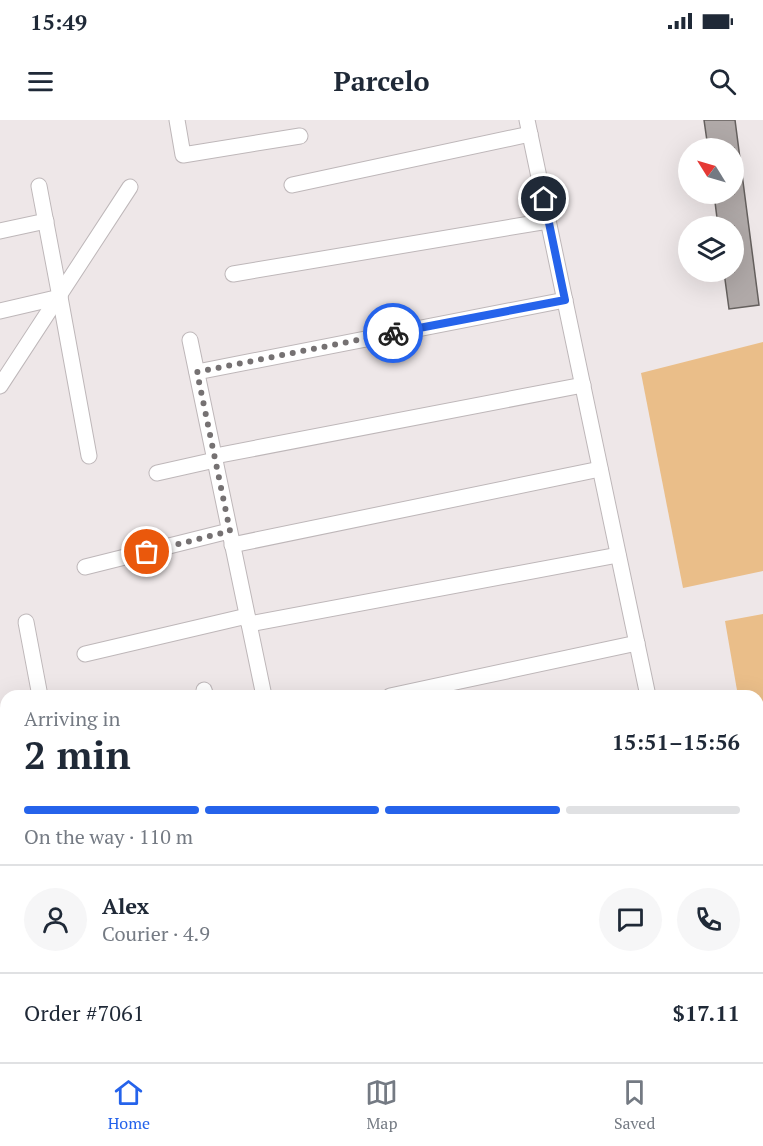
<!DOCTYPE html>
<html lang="en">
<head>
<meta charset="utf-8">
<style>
	:root { --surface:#fff; --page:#f6f6f7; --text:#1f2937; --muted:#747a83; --line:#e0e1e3; --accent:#2563eb }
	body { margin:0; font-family:"PT Serif",serif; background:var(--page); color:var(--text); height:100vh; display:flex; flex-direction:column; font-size:22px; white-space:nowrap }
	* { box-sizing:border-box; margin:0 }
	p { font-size:20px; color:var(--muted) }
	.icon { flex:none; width:33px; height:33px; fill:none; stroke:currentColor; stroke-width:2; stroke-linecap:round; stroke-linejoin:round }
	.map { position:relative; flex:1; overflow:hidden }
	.panel { position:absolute; left:0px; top:570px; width:764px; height:372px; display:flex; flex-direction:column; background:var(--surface); border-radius:18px 18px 0 0; box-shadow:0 6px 24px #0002 }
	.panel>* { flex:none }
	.needle { width:39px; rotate:307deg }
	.controls { position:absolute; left:678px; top:18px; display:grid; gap:12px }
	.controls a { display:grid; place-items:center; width:66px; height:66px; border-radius:50%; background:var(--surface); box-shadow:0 6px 24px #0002; font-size:30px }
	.pin { position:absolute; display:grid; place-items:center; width:51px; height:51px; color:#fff; margin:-26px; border:3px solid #fff; border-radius:50%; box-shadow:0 2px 6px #0007 }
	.courier { position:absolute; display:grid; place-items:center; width:60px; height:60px; margin:-30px; border:4px solid #2563eb; border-radius:50%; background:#fff; color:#222; box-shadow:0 2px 8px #0007 }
	.overview em { font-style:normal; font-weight:700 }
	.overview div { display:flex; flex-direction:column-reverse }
	.overview { display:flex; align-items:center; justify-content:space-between; height:102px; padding:0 24px }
	h1 { font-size:39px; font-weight:700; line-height:45px }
	.bar { display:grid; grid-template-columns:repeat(4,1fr); gap:9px 6px; align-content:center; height:72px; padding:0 24px }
	.bar i { height:8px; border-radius:4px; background:var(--line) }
	.bar .active { background:var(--accent) }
	.bar p { grid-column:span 4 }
	.line { display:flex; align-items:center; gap:15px; padding:0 24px; border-top:2px solid var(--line) }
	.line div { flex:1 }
	.round { display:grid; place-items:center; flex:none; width:63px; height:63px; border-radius:32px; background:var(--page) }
	.status { display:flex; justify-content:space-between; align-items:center; height:42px; padding:0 30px; background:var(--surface); direction:ltr }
	.status svg { height:16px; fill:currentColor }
	header { display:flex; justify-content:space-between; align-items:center; height:78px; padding:0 24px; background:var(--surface); font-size:27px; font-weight:700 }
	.menu { display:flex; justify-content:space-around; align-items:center; height:84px; border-top:2px solid var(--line); background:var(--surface); font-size:16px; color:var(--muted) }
	.menu a { display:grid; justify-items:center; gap:3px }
	.menu .active { color:var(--accent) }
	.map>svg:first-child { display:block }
	.grass { fill:#eabe89 }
	.building { fill:#b0a9a8; stroke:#65605e; stroke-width:1.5 }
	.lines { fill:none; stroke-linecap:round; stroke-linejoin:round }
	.minor-casing { stroke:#beb7b9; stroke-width:17 }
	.minor { stroke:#fff; stroke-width:15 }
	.done { stroke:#757172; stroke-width:6; stroke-dasharray:0 10.8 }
	.route { stroke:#2563eb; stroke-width:8 }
</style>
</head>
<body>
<div class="status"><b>15:49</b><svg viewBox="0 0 49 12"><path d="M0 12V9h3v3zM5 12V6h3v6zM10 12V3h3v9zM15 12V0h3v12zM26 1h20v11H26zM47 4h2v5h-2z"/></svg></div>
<header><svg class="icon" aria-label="menu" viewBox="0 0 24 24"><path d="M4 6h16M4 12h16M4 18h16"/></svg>Parcelo<svg class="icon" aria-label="search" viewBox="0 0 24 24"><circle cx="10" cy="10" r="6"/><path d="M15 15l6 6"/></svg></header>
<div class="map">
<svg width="763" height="942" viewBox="0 0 763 942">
	<rect width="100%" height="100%" fill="#eee7e8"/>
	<g class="grass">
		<polygon points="763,222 763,451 683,468 641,253"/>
		<polygon points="763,494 763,718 758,686 758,576 738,576 725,501"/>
	</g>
	<g class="building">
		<polygon points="704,0 735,0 759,185 729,189 724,152 734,152 734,106 718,106 714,74 734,74 734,28 708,28"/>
		<polygon points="551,936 636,936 638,942 544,942 543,938"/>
	</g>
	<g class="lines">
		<defs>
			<g id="minor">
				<polyline points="177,0 183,35 300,16"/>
				<polyline points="527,0 648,576"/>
				<polyline points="292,65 530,14"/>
				<polyline points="39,66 60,177"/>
				<polyline points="0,111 46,101"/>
				<polyline points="233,154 548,101"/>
				<polyline points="0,191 60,177 89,336"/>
				<polyline points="190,220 264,576"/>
				<polyline points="197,252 565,180"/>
				<polyline points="0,266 130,67"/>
				<polyline points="215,336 583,265"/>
				<polyline points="157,353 215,340"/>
				<polyline points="232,425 600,349"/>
				<polyline points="85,447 229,411"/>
				<polyline points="26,502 40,576"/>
				<polyline points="249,504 618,435"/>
				<polyline points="85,534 247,496"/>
				<polyline points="204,570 206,576"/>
				<polyline points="390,576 637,523"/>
				<polyline points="0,761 6,760"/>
				<polyline points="0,806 6,834"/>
				<polyline points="758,817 763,816"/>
				<polyline points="112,936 113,942"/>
				<polyline points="338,936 339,942"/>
				<polyline points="663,936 664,942"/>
				<polyline points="0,942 25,936"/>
			</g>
		</defs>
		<use href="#minor" class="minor-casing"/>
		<use href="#minor" class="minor"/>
	</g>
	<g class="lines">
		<polyline class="done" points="147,432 230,411 197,252 393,213"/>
		<polyline class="route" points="393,213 565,180 544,79"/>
	</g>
</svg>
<div class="controls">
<a><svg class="needle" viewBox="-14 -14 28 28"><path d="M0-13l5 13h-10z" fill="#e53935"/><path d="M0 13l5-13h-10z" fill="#747a83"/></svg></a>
<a><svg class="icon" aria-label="layers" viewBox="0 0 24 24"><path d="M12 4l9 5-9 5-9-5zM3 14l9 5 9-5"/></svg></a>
</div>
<div class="pin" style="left:147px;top:432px;background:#ea580c"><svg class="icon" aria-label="bag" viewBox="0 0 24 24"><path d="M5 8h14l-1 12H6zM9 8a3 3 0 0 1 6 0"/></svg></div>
<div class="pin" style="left:544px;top:79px;background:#1f2937"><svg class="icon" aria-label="home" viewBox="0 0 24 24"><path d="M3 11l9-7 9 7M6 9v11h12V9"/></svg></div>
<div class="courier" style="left:393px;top:213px"><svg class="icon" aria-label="bike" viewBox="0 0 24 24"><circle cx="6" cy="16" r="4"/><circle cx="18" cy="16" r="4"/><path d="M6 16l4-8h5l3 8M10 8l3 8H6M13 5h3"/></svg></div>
<section class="panel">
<div class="overview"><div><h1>2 min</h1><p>Arriving in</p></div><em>15:51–15:56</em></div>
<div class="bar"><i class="active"></i><i class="active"></i><i class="active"></i><i></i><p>On the way · 110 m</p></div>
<div class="line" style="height:108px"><a class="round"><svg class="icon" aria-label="person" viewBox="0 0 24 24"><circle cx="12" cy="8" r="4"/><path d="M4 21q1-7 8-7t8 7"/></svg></a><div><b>Alex</b><p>Courier · 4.9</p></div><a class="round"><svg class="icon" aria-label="chat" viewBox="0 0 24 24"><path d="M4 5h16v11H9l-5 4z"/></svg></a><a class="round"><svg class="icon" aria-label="phone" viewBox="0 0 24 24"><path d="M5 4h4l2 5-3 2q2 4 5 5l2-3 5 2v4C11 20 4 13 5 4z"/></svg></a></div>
<div class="line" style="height:78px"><div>Order #7061</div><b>$17.11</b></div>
</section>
</div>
<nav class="menu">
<a class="active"><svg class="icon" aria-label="home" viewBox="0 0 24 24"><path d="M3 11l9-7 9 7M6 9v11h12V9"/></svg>Home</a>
<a><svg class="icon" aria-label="map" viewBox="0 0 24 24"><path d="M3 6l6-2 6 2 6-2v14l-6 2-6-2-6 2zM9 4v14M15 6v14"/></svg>Map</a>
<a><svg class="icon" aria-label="saved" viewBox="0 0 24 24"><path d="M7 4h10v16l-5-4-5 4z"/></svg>Saved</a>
</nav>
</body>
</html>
